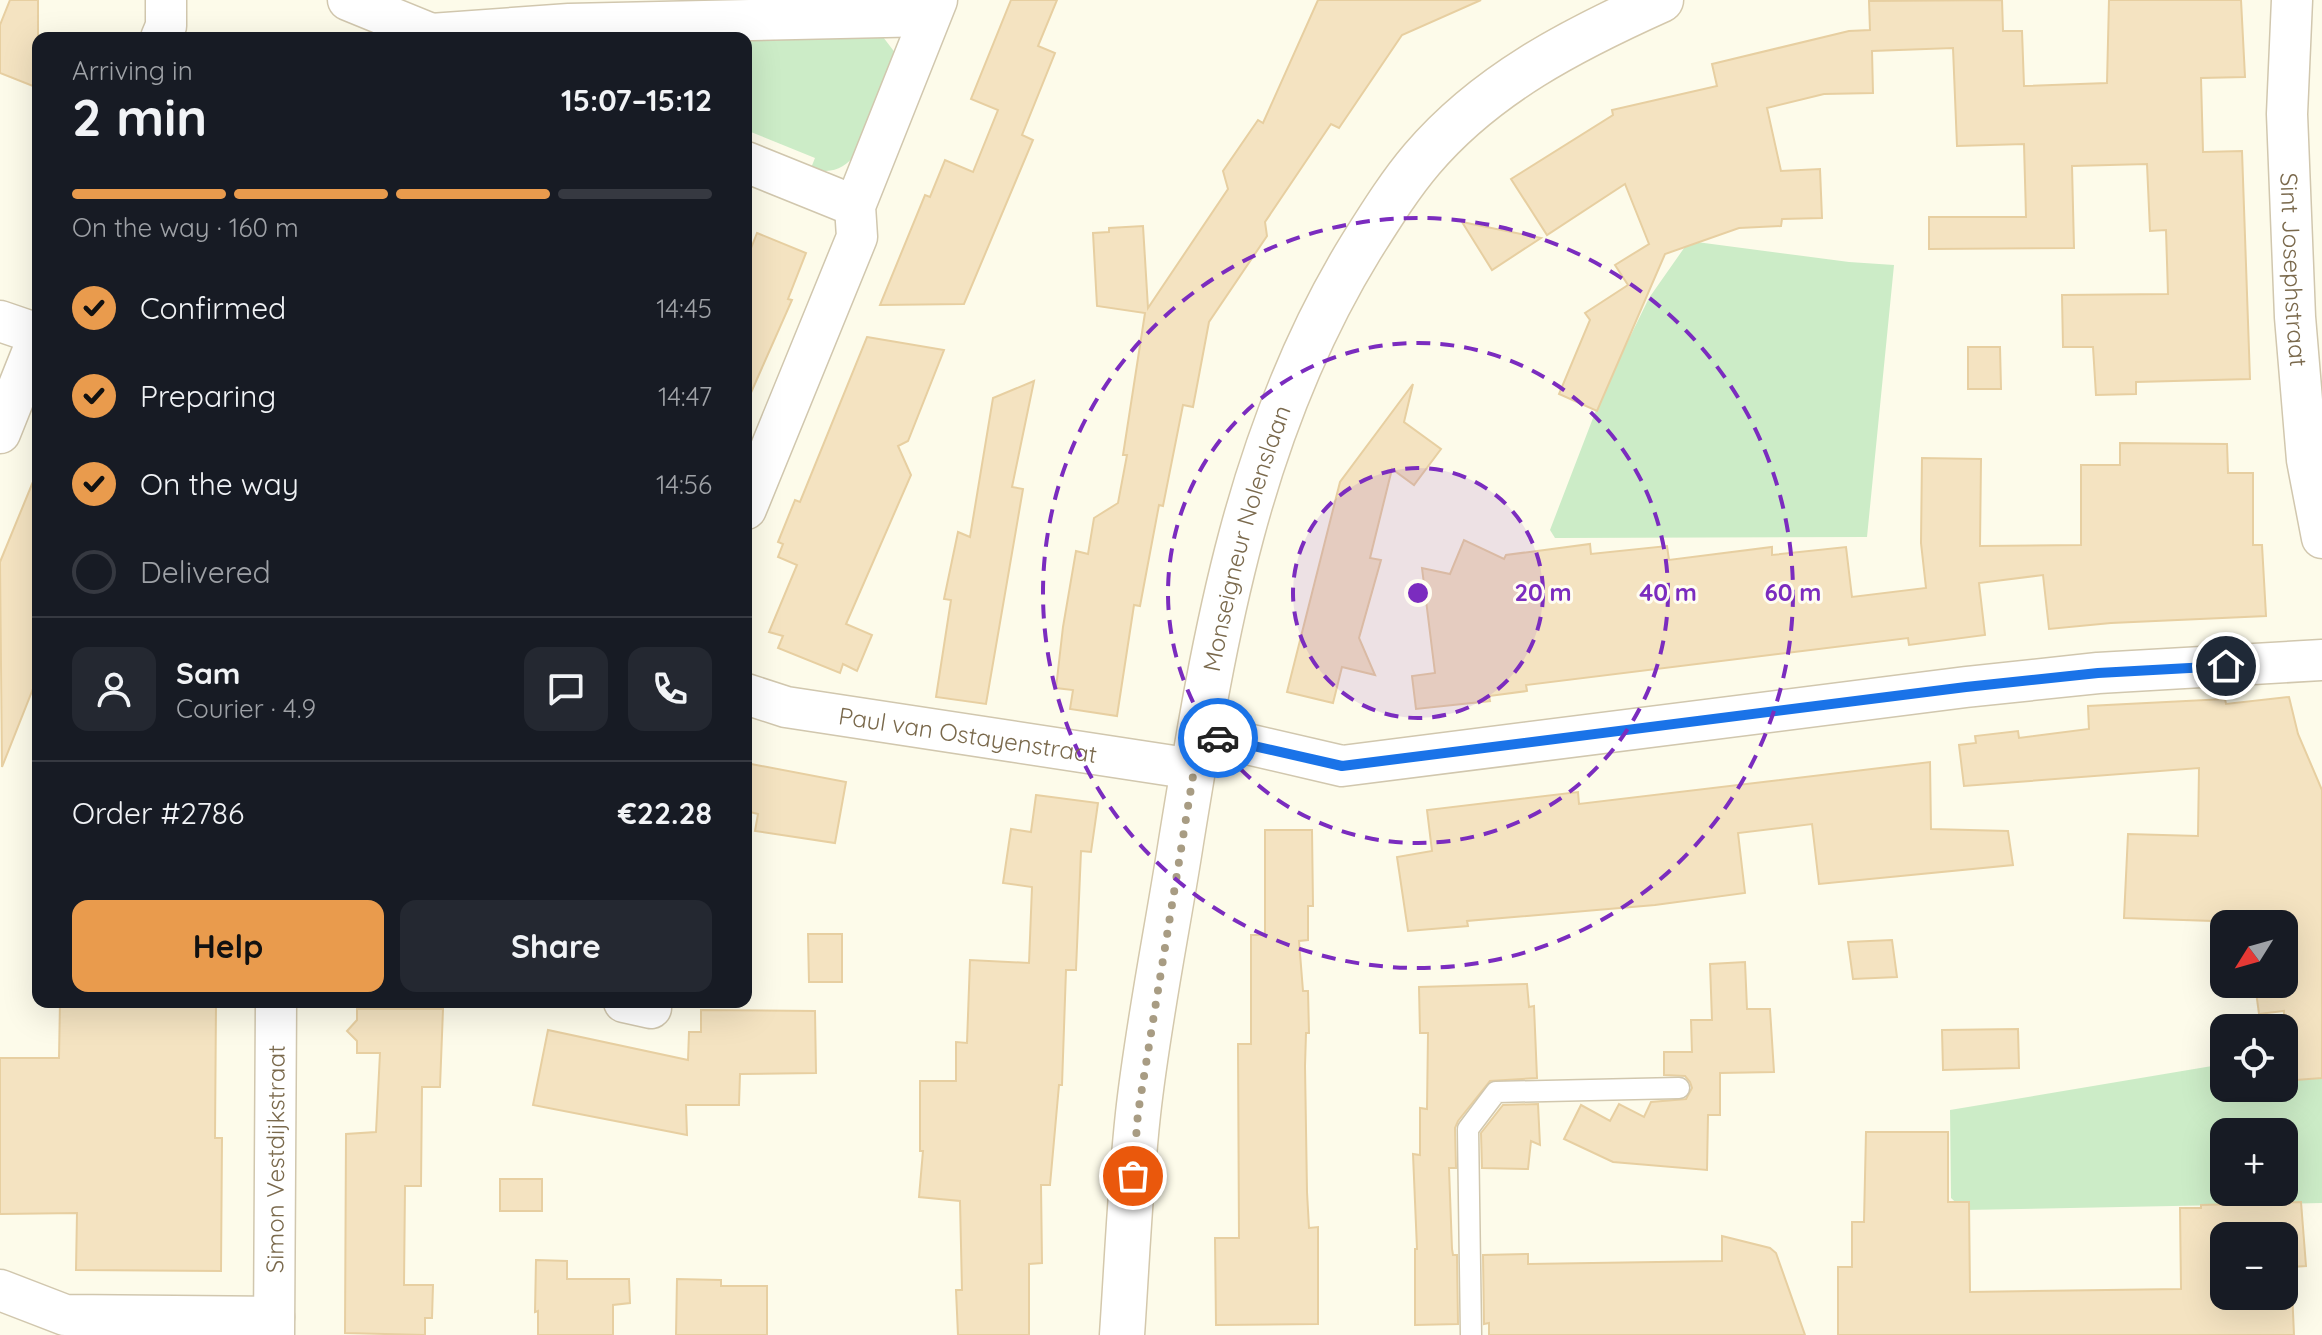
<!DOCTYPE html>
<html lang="en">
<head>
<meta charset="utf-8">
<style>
	:root { --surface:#171b24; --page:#242831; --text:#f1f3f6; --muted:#9ea1a6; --line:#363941; --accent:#e99b4d }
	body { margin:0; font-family:Quicksand,sans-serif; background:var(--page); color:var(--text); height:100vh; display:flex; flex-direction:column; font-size:30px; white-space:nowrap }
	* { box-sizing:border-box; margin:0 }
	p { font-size:26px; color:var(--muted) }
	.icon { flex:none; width:44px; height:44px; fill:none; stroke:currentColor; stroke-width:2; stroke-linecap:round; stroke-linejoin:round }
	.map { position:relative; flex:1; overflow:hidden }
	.sheet { position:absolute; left:32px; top:32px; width:720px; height:976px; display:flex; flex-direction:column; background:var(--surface); border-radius:16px; box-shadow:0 8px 32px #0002 }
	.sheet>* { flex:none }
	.needle { width:52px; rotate:233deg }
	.tools { position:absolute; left:2210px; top:910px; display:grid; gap:16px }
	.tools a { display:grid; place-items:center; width:88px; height:88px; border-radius:16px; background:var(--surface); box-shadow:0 8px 32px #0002; font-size:40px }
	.pin { position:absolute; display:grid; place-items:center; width:68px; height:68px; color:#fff; margin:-34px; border:4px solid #fff; border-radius:50%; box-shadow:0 2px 8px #0007 }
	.courier { position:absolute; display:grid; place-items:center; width:80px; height:80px; margin:-40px; border:6px solid #1a73e8; border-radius:50%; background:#fff; color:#222; box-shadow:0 2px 10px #0007 }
	.head em { font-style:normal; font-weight:700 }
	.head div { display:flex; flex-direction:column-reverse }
	.head { display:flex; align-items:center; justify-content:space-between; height:136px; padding:0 40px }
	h1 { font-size:52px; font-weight:700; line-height:60px }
	.bar { display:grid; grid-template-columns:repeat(4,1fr); gap:12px 8px; align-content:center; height:96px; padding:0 40px }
	.bar i { height:10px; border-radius:6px; background:var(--line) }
	.bar .current { background:var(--accent) }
	.bar p { grid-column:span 4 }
	.line { display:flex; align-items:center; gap:20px; padding:0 40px; border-top:2px solid var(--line) }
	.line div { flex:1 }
	.round { display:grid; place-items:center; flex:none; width:84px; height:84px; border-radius:16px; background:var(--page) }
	ol { padding:0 40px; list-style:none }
	li { display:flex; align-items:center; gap:24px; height:88px }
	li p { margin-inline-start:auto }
	li .icon { padding:8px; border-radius:50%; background:var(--accent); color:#111; stroke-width:4 }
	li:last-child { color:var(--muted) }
	li i { width:44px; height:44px; border:4px solid var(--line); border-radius:50% }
	.cta { display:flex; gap:16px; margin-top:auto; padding:16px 40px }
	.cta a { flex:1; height:92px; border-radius:16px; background:var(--accent); color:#111; font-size:32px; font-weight:700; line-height:92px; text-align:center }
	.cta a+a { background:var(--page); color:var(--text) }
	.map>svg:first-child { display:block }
	.green { fill:#ccecc7; fill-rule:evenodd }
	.building { fill:#f4e3c1; stroke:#e7cfa1; stroke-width:2; fill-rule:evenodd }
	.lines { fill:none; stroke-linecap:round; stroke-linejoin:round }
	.lane-casing { stroke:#d1c7ae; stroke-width:23 }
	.street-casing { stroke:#d1c7ae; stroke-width:43 }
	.secondary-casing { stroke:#d4c8ac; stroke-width:47 }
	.lane { stroke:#fff; stroke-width:20 }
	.street { stroke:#fff; stroke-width:40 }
	.secondary { stroke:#fff; stroke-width:44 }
	.done { stroke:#a89c83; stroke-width:8; stroke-dasharray:0 14.4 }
	.route { stroke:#1a73e8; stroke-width:10 }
	.ring { fill:none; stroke:#7b2cbf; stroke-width:4; stroke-dasharray:14 10 }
	.labels { text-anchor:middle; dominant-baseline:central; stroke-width:6; stroke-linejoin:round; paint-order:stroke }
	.street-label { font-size:24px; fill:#7a694c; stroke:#fffdf1 }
	.centre { fill:#7b2cbf; stroke:#fffdf1; stroke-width:4 }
	.ring-label { font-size:24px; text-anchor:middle; font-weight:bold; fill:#7b2cbf; stroke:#fffdf1; stroke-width:6; stroke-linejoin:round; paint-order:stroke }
</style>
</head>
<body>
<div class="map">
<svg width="2322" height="1335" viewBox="0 0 2322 1335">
	<rect width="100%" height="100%" fill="#fdfbea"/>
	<g class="green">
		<path d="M880,33L896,54L856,153C845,169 830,175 811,168L815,158L746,130V38Z"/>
		<polygon points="1689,241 1849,262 1894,265 1867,537 1555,538 1550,530 1603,392 1649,298"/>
		<path d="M2322,1049V1203L1964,1210L1951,1198L1950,1110L2224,1064V1088H2284V1055ZM2224,1132H2284V1192H2224Z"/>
	</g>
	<g class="building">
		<polygon points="10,0 38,0 38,88 0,73 0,25"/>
		<polygon points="1011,0 1057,0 1038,46 1055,53 1022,135 1033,140 964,304 880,305 925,195 930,197 945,160 973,172 998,110 971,99"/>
		<polygon points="1318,0 1481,0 1402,35 1339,128 1331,124 1265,222 1267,236 1209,322 1193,407 1183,405 1163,506 1159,505 1140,606 1134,605 1117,716 1070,709 1073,690 1056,688 1063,627 1076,551 1088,554 1094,518 1118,503 1127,455 1123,455 1145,313 1097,306 1093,233 1109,232 1109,228 1143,226 1148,308 1228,189 1223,171 1258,120 1263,123"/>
		<polygon points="2002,0 2003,31 2022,31 2024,86 2107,83 2109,0 2241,0 2245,77 2201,78 2203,152 2242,151 2250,379 2136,382 2136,394 2096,395 2093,347 2063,347 2062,295 2168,294 2166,230 2150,231 2147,164 2072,166 2074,248 1929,249 1929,217 2026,217 2024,144 1957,146 1953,48 1872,51 1873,93 1824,94 1767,108 1781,171 1820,169 1822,218 1782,219 1781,226 1739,228 1665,254 1597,411 1559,394 1590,320 1585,313 1628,285 1615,265 1649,244 1625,184 1547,235 1511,179 1613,115 1612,110 1717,86 1712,64 1849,31 1870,30 1869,1"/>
		<polygon points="1462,222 1541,238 1492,270"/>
		<polygon points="757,233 806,253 788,299 792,300 746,404 746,261"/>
		<polygon points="867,337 944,350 908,441 898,446 911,475 846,624 872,635 857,671 843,664 840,673 778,648 783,636 769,632 797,565 778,557 783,544 778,542 795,500 800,502"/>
		<polygon points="1968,347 2000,347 2001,389 1968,389"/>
		<polygon points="1034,381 1012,487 1023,489 986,704 936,697 951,600 944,599 958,532 970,537 993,398"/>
		<polygon points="1413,384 1404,422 1441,449 1414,485 1392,469 1370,558 1381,560 1359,638 1375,675 1342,667 1333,703 1287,692 1340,482"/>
		<polygon points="2120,443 2227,444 2228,473 2253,473 2253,545 2262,545 2266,616 2111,623 2049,629 2043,575 1979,583 1985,635 1909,645 1908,638 1526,685 1527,691 1489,696 1490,701 1416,709 1412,676 1435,673 1422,568 1450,574 1464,540 1504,559 1506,555 1590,544 1591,554 1667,546 1669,560 1772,547 1772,555 1846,547 1852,597 1926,588 1921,543 1922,458 1981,459 1980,546 2081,545 2081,465 2120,465"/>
		<polygon points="37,472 38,676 2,767 0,562"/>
		<polygon points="2289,697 2298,734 2322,790 2322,1078 2284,1081 2284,1011 2259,1014 2255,984 2284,984 2284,924 2224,924 2224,946 2218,947 2213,921 2124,918 2128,834 2198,836 2199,768 1964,786 1959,745 1976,743 1975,736 2018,731 2019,738 2089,729 2088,706 2225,699 2226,704"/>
		<polygon points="1930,762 1931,829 2008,831 2013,865 1819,884 1812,824 1738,833 1745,893 1655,905 1467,921 1468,926 1408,931 1397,857 1432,851 1427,810 1578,792 1579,804"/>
		<polygon points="746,763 846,782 835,843 755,831 758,814 746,811"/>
		<polygon points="1036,795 1098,803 1091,852 1081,851 1076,970 1066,970 1062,1085 1059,1085 1050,1185 1041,1185 1042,1263 1029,1264 1029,1335 958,1335 956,1290 962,1290 960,1201 919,1197 923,1151 920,1151 920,1081 956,1081 956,1042 967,1043 970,960 1029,963 1032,887 1003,883 1011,829 1031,832"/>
		<polygon points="1265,830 1312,830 1313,906 1308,906 1308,940 1299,941 1303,991 1308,991 1309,1033 1306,1033 1305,1066 1307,1192 1309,1228 1318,1227 1318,1324 1216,1325 1215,1238 1239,1238 1238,1044 1251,1044 1251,935 1265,935"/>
		<polygon points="808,934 842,934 842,982 809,982"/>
		<polygon points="1892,940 1897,977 1853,979 1848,942"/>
		<polygon points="1745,962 1747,1009 1770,1009 1774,1072 1720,1073 1720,1115 1708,1115 1707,1170 1613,1162 1564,1139 1581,1105 1610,1121 1619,1104 1644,1117 1651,1102 1686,1099 1692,1088 1690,1082 1685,1076 1664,1075 1664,1052 1692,1052 1691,1020 1712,1020 1710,964"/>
		<polygon points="1527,984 1529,1007 1534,1006 1537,1078 1490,1081 1458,1121 1455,1128 1456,1168 1449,1168 1452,1249 1453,1255 1457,1255 1458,1324 1415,1325 1415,1249 1417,1249 1413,1154 1420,1155 1420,1108 1427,1109 1428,1033 1420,1033 1419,987"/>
		<polygon points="60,1002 216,1002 215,1138 222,1138 221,1271 76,1270 77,1213 0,1214 0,1058 59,1058"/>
		<polygon points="357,1009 443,1009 440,1087 422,1087 421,1186 405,1186 404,1285 433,1285 432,1318 425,1318 425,1335 345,1333 346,1134 376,1132 380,1053 357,1053 357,1041 347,1031 357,1020"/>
		<polygon points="701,1010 815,1011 816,1073 740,1074 739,1105 686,1105 687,1135 533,1105 548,1030 688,1060 689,1032 701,1032"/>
		<polygon points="2018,1029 2019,1068 1943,1070 1942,1030"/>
		<polygon points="1538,1104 1540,1145 1531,1141 1528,1169 1482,1168 1481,1133 1503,1105"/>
		<path d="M1866,1132H1948V1202H1969L1970,1292L2181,1289L2180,1208H2201V1205L2301,1202L2306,1266L2291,1267L2294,1335H1838V1267H1852V1222H1864ZM2224,1236H2284V1296H2224Z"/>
		<rect x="500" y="1179" width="42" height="32"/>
		<polygon points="1722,1236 1770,1248 1776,1253 1805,1335 1489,1335 1489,1323 1484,1324 1483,1255 1528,1254 1528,1264 1722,1261"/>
		<polygon points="536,1260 567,1261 567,1279 629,1279 630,1303 613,1305 613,1335 538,1335 538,1311 535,1312"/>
		<polygon points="677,1279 721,1280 721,1286 767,1286 767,1335 676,1335"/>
	</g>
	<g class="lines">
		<defs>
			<polyline id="lane" points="1471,1335 1468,1129 1496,1092 1679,1088"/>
			<g id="street">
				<polyline points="348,0 441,38"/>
				<path id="s1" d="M2292,0L2287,114L2295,317L2307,460L2322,538"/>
				<polyline points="431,34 569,24 930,16"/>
				<polyline points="161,38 166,26 166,0"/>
				<polyline points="746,162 855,206"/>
				<polyline points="0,321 38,334"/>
				<polyline points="0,433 38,338"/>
				<polyline points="746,509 857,237 855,206 937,0"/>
				<path id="s2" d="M746,694L786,707L1193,769"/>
				<polyline points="1200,733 1342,766 1966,687 2098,673 2322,660"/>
				<polyline points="624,1002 651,1008"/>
				<polyline points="0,1290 65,1315 274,1317"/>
				<path id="s3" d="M274,1335L276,1002"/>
			</g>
			<g id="secondary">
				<path id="s4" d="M1122,1335C1127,1262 1130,1187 1138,1114C1148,1023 1167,932 1181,842C1215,633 1248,431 1361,247C1380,217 1399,186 1422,159C1486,84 1572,40 1661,0"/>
			</g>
		</defs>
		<use href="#lane" class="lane-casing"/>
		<use href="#street" class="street-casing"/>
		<use href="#secondary" class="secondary-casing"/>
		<use href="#lane" class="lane"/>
		<use href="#street" class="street"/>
		<use href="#secondary" class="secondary"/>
	</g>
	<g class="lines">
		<polyline class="done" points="1133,1176 1138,1113 1200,733 1218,738"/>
		<polyline class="route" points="1218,738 1342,766 1966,687 2098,673 2226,666"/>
	</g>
	<circle cx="1418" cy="593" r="125" fill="#7b2cbf" fill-opacity=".12"/>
	<g class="ring">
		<circle cx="1418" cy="593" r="125"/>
		<circle cx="1418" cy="593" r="250"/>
		<circle cx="1418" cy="593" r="375"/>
	</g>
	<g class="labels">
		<g class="street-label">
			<text stroke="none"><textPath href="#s1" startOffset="270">Sint Josephstraat</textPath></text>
			<text stroke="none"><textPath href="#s4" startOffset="808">Monseigneur Nolenslaan</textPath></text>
			<text stroke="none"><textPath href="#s2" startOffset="226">Paul van Ostayenstraat</textPath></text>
			<text stroke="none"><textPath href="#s3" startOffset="176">Simon Vestdijkstraat</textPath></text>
		</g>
	</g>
	<circle cx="1418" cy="593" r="12" class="centre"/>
	<g class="ring-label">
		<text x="1543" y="601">20 m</text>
		<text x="1668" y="601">40 m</text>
		<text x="1793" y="601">60 m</text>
	</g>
</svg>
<div class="tools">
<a><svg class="needle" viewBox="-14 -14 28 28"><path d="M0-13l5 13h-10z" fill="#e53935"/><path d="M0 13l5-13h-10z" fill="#9ea1a6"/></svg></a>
<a><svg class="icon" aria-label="locate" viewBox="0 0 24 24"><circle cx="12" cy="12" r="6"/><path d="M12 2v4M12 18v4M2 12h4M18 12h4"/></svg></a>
<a>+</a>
<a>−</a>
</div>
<div class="pin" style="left:1133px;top:1176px;background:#ea580c"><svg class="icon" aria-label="bag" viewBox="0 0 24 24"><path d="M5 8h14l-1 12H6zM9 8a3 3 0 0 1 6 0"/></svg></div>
<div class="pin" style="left:2226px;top:666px;background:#1f2937"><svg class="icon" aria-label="home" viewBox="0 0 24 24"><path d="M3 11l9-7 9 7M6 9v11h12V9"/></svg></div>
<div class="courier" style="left:1218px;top:738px"><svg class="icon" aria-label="car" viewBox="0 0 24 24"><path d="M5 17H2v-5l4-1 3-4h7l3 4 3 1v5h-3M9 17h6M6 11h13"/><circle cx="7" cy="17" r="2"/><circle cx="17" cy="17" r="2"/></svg></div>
<section class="sheet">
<div class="head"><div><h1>2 min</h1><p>Arriving in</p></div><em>15:07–15:12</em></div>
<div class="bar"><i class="current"></i><i class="current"></i><i class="current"></i><i></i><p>On the way · 160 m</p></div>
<ol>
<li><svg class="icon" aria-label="check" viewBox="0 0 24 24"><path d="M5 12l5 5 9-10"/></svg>Confirmed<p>14:45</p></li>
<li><svg class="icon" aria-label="check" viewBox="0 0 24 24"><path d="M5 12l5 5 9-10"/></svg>Preparing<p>14:47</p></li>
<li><svg class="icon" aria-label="check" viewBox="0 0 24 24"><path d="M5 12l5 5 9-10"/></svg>On the way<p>14:56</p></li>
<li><i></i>Delivered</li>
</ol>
<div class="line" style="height:144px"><a class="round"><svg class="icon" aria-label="person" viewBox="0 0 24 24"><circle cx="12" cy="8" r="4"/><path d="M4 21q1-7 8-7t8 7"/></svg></a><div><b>Sam</b><p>Courier · 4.9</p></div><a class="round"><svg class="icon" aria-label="chat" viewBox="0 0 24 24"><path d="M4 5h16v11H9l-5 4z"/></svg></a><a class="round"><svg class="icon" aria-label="phone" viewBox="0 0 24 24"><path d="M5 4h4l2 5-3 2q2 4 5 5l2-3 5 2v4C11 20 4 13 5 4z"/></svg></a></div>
<div class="line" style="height:104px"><div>Order #2786</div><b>€22.28</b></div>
<div class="cta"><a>Help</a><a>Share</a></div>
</section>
</div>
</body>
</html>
